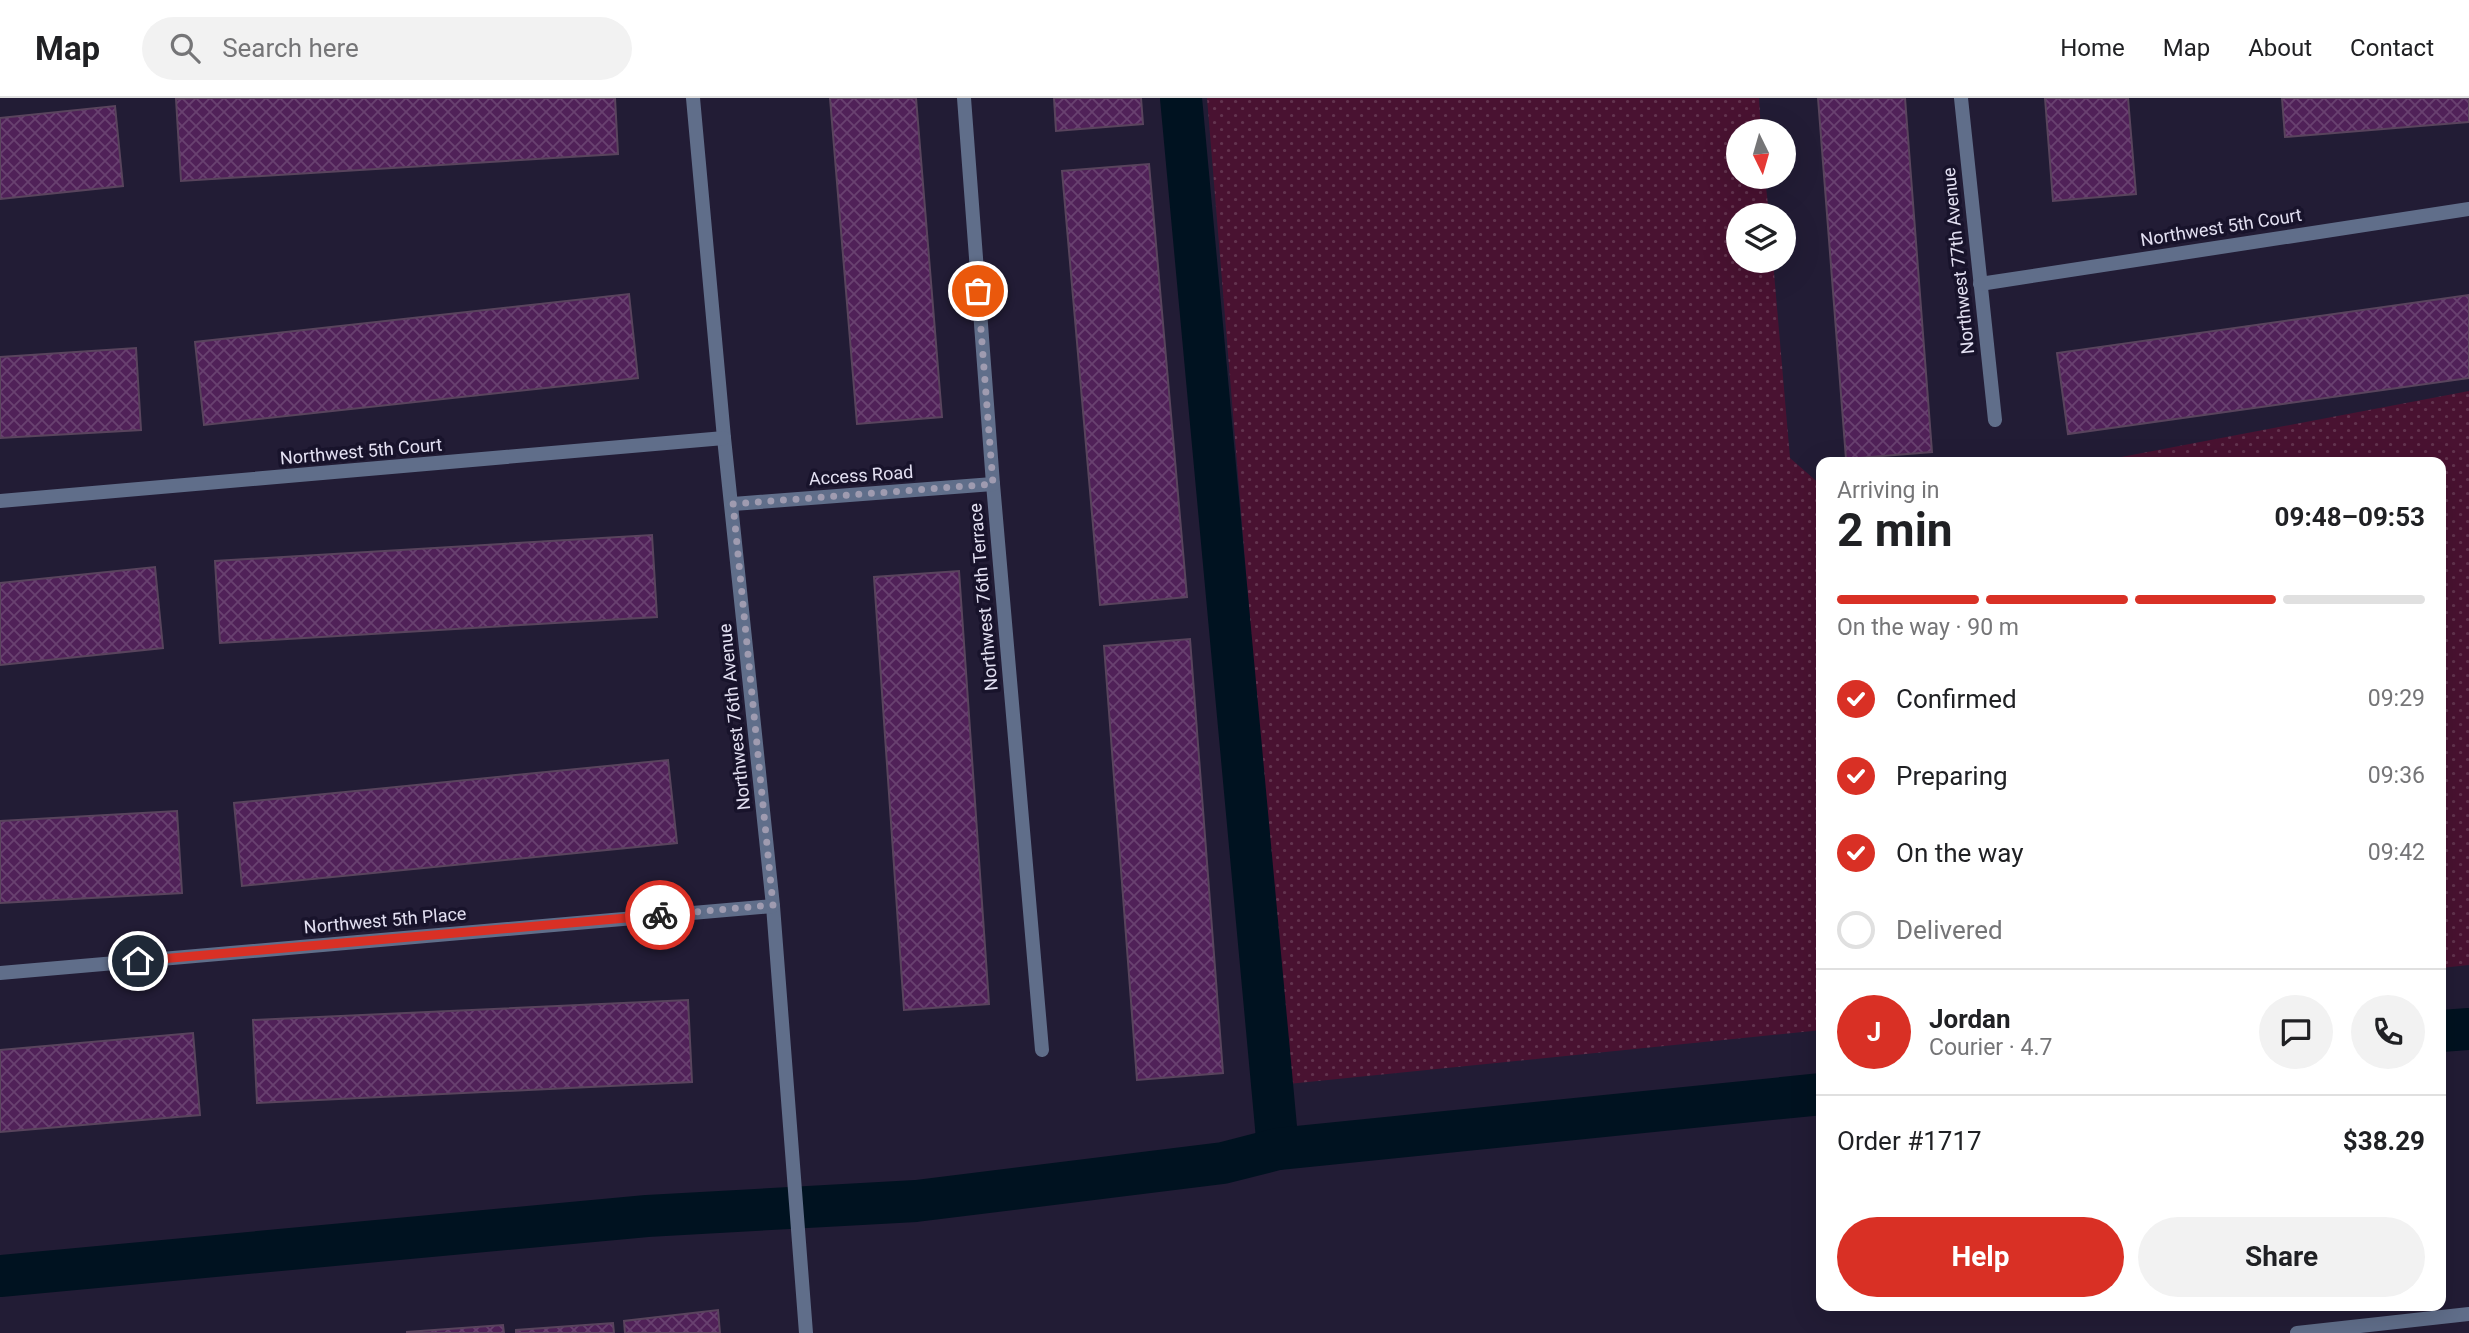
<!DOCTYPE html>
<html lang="en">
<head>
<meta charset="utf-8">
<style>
	:root { --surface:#fff; --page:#f2f2f2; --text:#202124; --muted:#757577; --line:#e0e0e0; --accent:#d93025 }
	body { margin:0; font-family:Roboto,sans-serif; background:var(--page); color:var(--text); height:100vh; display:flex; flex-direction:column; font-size:26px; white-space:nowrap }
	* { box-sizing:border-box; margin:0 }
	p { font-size:23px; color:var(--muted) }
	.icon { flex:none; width:38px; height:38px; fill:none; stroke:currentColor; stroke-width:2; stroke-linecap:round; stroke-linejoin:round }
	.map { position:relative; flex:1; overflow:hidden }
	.details { position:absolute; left:1816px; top:359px; width:630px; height:854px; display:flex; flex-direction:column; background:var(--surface); border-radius:14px; box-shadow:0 7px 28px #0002 }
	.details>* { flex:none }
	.needle { width:46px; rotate:175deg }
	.fabs { position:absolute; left:1726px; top:21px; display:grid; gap:14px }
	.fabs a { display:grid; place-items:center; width:70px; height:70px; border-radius:50%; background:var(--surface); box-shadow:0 7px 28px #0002; font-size:35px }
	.pin { position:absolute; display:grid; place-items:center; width:60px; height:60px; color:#fff; margin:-30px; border:4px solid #fff; border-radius:50%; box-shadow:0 2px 7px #0007 }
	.courier { position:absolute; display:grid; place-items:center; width:70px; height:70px; margin:-35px; border:5px solid #d93025; border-radius:50%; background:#fff; color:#222; box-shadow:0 2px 9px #0007 }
	.overview em { font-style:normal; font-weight:700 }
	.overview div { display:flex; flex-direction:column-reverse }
	.overview { display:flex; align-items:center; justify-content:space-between; height:119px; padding:0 21px }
	h1 { font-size:46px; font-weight:700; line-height:52px }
	.bar { display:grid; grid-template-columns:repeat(4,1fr); gap:10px 7px; align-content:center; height:84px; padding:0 21px }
	.bar i { height:9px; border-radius:5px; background:var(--line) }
	.bar .selected { background:var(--accent) }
	.bar p { grid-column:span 4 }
	.line { display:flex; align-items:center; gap:18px; padding:0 21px; border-top:2px solid var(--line) }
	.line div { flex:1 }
	.round { display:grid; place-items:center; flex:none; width:74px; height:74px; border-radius:37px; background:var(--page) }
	ol { padding:0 21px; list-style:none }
	li { display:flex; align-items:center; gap:21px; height:77px }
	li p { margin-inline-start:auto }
	li .icon { padding:7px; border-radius:50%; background:var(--accent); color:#fff; stroke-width:4 }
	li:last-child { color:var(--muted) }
	li i { width:38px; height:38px; border:4px solid var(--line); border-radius:50% }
	.action { display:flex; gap:14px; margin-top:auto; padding:14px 21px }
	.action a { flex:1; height:80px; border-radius:42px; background:var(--accent); color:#fff; font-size:28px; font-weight:700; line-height:80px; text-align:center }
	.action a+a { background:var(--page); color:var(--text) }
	header { display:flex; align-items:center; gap:42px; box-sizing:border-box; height:98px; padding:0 35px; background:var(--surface); border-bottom:2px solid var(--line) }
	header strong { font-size:33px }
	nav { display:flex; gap:38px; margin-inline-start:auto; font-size:24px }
	.search { width:490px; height:63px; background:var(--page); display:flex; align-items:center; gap:18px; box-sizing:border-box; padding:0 24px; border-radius:38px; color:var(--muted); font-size:26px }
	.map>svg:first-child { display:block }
	.grass { fill:url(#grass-dots) }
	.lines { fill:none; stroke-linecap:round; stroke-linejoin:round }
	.canal { stroke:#001220; stroke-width:42 }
	.building { fill:url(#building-cross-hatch); stroke:#59445d; stroke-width:2 }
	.street { stroke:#606e8a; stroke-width:14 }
	.done { stroke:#9f9bb0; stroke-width:7; stroke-dasharray:0 12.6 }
	.route { stroke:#d93025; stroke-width:9 }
	.labels { text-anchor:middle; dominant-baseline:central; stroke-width:7; stroke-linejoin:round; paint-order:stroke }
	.street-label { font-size:18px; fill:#e3e0f2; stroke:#18132b }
</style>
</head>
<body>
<header>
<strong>Map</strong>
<div class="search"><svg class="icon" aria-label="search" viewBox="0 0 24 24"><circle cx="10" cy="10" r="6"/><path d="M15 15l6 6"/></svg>Search here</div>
<nav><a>Home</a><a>Map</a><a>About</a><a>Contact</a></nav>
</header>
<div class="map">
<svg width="2469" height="1235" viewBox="0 0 2469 1235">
	<defs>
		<pattern id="grass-dots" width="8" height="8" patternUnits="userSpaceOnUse" patternTransform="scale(1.75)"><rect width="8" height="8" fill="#491231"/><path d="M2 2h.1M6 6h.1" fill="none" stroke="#63344f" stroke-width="1.8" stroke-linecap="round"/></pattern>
		<pattern id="building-cross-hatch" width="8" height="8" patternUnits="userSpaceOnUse" patternTransform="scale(1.75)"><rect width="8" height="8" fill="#502158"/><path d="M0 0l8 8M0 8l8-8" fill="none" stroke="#694170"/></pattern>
	</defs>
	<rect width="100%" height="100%" fill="#221c35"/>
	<g class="grass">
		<polygon points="1207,0 1759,0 1761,33 1738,33 1738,79 1765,79 1769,117 1738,117 1738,163 1773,163 1790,360 1822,388 1822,932 1288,986"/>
		<polygon points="2469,293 2469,867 2441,870 2441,364 2095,364"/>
	</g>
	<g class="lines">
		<g class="canal">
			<polyline points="1181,0 1278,1051"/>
			<polyline points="2441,933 2469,931"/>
			<polyline points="0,1178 647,1118 916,1103 1223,1065 1278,1051 1822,996"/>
		</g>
	</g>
	<g class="building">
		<polygon points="199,0 615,0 618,56 181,83 176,1"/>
		<polygon points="830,0 916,0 942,319 857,326"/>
		<polygon points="1054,0 1141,0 1143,26 1056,33"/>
		<polygon points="1818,0 1905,0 1932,354 1846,361"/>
		<polygon points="2045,0 2128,0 2136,96 2053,103"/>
		<polygon points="2282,0 2469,0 2469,24 2285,39"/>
		<polygon points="115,8 123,88 0,101 0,20"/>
		<polygon points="1149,66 1187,499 1100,507 1062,73"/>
		<polygon points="629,196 638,280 204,327 195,244"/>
		<polygon points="2469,197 2469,280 2068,336 2057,255"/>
		<polygon points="136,250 141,332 0,340 0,259"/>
		<polygon points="652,437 657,519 220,545 215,463"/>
		<polygon points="155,469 163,550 0,567 0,485"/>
		<polygon points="959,473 989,906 904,912 874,479"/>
		<polygon points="1190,541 1223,975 1137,982 1104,548"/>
		<polygon points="668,662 677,745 242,788 234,705"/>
		<polygon points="177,713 182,795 0,805 0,723"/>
		<polygon points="688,902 692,984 257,1005 253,922"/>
		<polygon points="193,935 200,1017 0,1034 0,952"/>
		<polygon points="718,1212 720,1235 625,1235 624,1223"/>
		<polygon points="613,1225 614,1235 516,1235 516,1232"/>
		<polygon points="503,1227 504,1235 407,1235 407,1234"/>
	</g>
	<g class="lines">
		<g class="street">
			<polyline points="693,0 724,340 773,808 806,1235"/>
			<polyline points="964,0 993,386 1042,952"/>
			<polyline points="1961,0 1995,322"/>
			<polyline points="1980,186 2469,111"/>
			<polyline points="0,403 724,340"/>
			<polyline points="733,406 993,386"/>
			<polyline points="0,875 773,808"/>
			<polyline points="2297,1235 2469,1216"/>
		</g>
	</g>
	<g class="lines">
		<polyline class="done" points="660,817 773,807 733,406 993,386 978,193"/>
		<polyline class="route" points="138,863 660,817"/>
	</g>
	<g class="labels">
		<g class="street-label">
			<text transform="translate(2221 129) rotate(-9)">Northwest 5th Court</text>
			<text transform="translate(1958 163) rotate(-96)">Northwest 77th Avenue</text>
			<text transform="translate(361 353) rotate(-5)">Northwest 5th Court</text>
			<text transform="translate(861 377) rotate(-4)">Access Road</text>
			<text transform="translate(983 499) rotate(-95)">Northwest 76th Terrace</text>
			<text transform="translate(734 619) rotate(-96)">Northwest 76th Avenue</text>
			<text transform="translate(385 822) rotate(-5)">Northwest 5th Place</text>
		</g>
	</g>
</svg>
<div class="fabs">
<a><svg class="needle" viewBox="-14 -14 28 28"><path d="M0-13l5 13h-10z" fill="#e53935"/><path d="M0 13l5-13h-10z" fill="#757577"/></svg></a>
<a><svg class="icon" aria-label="layers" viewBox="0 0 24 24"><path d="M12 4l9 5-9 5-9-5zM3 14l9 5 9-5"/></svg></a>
</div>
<div class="pin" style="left:978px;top:193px;background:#ea580c"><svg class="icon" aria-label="bag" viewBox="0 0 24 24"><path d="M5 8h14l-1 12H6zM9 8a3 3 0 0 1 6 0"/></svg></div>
<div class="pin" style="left:138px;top:863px;background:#1f2937"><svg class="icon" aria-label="home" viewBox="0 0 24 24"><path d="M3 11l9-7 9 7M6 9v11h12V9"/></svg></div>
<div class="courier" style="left:660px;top:817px"><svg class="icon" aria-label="bike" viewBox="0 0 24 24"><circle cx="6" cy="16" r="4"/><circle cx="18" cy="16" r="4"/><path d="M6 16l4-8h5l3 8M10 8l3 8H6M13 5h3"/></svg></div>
<section class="details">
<div class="overview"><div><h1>2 min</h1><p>Arriving in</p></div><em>09:48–09:53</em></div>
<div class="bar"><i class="selected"></i><i class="selected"></i><i class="selected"></i><i></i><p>On the way · 90 m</p></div>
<ol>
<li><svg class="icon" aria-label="check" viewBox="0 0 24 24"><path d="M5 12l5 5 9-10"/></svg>Confirmed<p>09:29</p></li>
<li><svg class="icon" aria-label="check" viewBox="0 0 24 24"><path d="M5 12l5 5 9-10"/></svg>Preparing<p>09:36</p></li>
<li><svg class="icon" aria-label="check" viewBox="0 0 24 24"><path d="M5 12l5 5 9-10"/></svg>On the way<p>09:42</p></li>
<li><i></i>Delivered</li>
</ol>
<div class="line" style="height:126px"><b class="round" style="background:var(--accent);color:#fff">J</b><div><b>Jordan</b><p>Courier · 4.7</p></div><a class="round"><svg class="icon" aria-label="chat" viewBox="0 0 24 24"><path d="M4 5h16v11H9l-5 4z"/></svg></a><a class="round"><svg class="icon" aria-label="phone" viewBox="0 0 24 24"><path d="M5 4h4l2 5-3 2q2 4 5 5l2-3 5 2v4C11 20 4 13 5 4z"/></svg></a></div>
<div class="line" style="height:91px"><div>Order #1717</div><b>$38.29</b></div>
<div class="action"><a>Help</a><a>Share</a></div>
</section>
</div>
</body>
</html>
